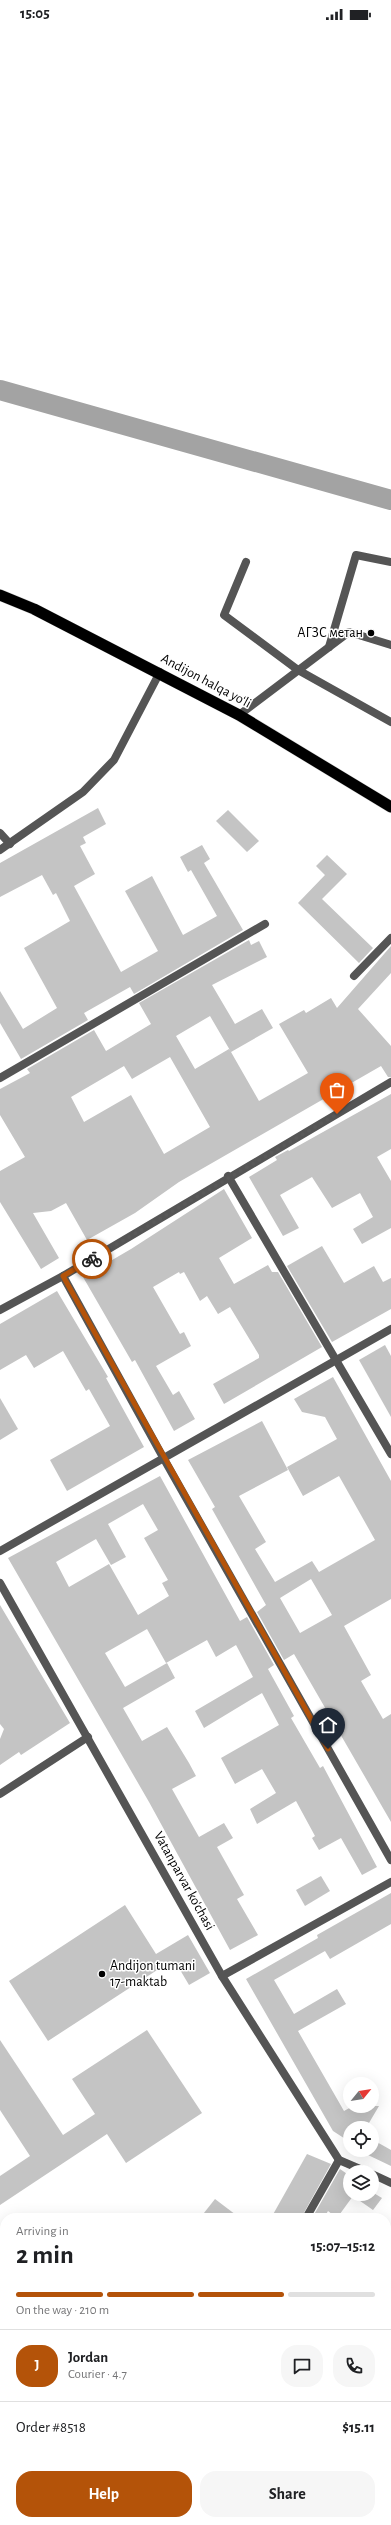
<!DOCTYPE html>
<html lang="en">
<head>
<meta charset="utf-8">
<style>
	:root { --surface:#fff; --page:#f6f6f6; --text:#202124; --muted:#757577; --line:#e0e0e0; --accent:#b45309 }
	body { margin:0; font-family:"Alegreya Sans",sans-serif; background:var(--page); color:var(--text); height:100vh; display:flex; flex-direction:column; font-size:15px; white-space:nowrap }
	* { box-sizing:border-box; margin:0 }
	p { font-size:13px; color:var(--muted) }
	.icon { flex:none; width:22px; height:22px; fill:none; stroke:currentColor; stroke-width:2; stroke-linecap:round; stroke-linejoin:round }
	.map { position:relative; flex:1; overflow:hidden }
	.side { position:absolute; left:0px; top:2185px; width:391px; height:312px; display:flex; flex-direction:column; background:var(--surface); border-radius:16px 16px 0 0; box-shadow:0 4px 16px #0002 }
	.side>* { flex:none }
	.needle { width:26px; rotate:60deg }
	.buttons { position:absolute; left:343px; top:2049px; display:grid; gap:8px }
	.buttons a { display:grid; place-items:center; width:36px; height:36px; border-radius:50%; background:var(--surface); box-shadow:0 4px 16px #0002; font-size:20px }
	.pin { position:absolute; display:grid; place-items:center; width:34px; height:34px; color:#fff; margin:-41px -17px; border-radius:50% 50% 50% 0; rotate:-45deg; box-shadow:0 0 4px #0007 }
	.pin .icon { rotate:45deg }
	.courier { position:absolute; display:grid; place-items:center; width:40px; height:40px; margin:-20px; border:3px solid #b45309; border-radius:50%; background:#fff; color:#222; box-shadow:0 1px 5px #0007 }
	.headline em { font-style:normal; font-weight:600 }
	.headline div { display:flex; flex-direction:column-reverse }
	.headline { display:flex; align-items:center; justify-content:space-between; height:68px; padding:0 16px }
	h1 { font-size:26px; font-weight:600; line-height:30px }
	.bar { display:grid; grid-template-columns:repeat(4,1fr); gap:6px 4px; align-content:center; height:48px; padding:0 16px }
	.bar i { height:5px; border-radius:3px; background:var(--line) }
	.bar .on { background:var(--accent) }
	.bar p { grid-column:span 4 }
	.line { display:flex; align-items:center; gap:10px; padding:0 16px; border-top:1px solid var(--line) }
	.line div { flex:1 }
	.round { display:grid; place-items:center; flex:none; width:42px; height:42px; border-radius:16px; background:var(--page) }
	.primary-button { display:flex; gap:8px; margin-top:auto; padding:8px 16px }
	.primary-button a { flex:1; height:46px; border-radius:16px; background:var(--accent); color:#fff; font-size:16px; font-weight:600; line-height:46px; text-align:center }
	.primary-button a+a { background:var(--page); color:var(--text) }
	.status { display:flex; justify-content:space-between; align-items:center; height:28px; padding:0 20px; background:var(--surface); direction:ltr }
	.status svg { height:11px; fill:currentColor }
	.map>svg:first-child { display:block }
	.lines { fill:none; stroke-linecap:round; stroke-linejoin:round }
	.canal { stroke:#a3a3a3; stroke-width:20 }
	.building { fill:#c4c4c4; fill-rule:evenodd }
	.trunk-casing { stroke:#dbdbdb; stroke-width:12 }
	.service { stroke:#555; stroke-width:8 }
	.trunk { stroke:#000; stroke-width:11 }
	.done { stroke:#595959; stroke-width:4; stroke-dasharray:0 7.2 }
	.route { stroke:#b45309; stroke-width:5 }
	.poi-dot { fill:#000; stroke:#fff; stroke-width:1.5 }
	.labels { text-anchor:middle; dominant-baseline:central; stroke-width:3; stroke-linejoin:round; paint-order:stroke }
	.poi-label { font-size:14px; fill:#000; stroke:#fff; text-anchor:end }
	.street-label { font-size:14px; fill:#000; stroke:#fff }
</style>
</head>
<body>
<div class="status"><b>15:05</b><svg viewBox="0 0 49 12"><path d="M0 12V9h3v3zM5 12V6h3v6zM10 12V3h3v9zM15 12V0h3v12zM26 1h20v11H26zM47 4h2v5h-2z"/></svg></div>
<div class="map">
<svg width="391" height="2497" viewBox="0 0 391 2497">
	<rect width="100%" height="100%" fill="#fff"/>
	<g class="lines">
		<polyline class="canal" points="0,362 391,472"/>
	</g>
	<g class="building">
		<polygon points="98,780 106,796 83,809 86,815 80,818 95,846 74,858 121,944 158,923 125,863 152,848 183,907 217,888 191,842 188,844 180,829 202,817 210,831 204,835 243,902 134,966 130,959 84,985 88,992 21,1031 0,995 0,963 23,1001 57,980 24,920 70,893 56,865 53,867 42,847 0,869 0,835"/>
		<polygon points="228,782 259,813 247,824 216,793"/>
		<polygon points="327,827 347,846 322,871 373,920 359,935 298,875 325,847 316,838"/>
		<path d="M249,912L251,917L259,913L267,929L212,957L235,996L262,981L273,1000L231,1024L259,1073L308,1045L279,996L304,982L306,985L331,970L337,980L391,918V945L358,981L391,1018V1049H388L381,1038L179,1154L135,1185L87,1212L66,1175L51,1183L33,1185L59,1230L41,1241L0,1174V1143L25,1129L0,1087V1061L30,1045L27,1041L94,1002L106,1023L151,996L139,975ZM210,988L231,1024L229,1021L195,1041L176,1008ZM170,1029L210,1099L164,1126L131,1067L84,1094L71,1069L124,1038L132,1051Z"/>
		<polygon points="391,1066 391,1121 377,1129 391,1153 391,1200 362,1216 353,1201 373,1189 360,1165 332,1180 312,1149 280,1167 299,1200 283,1208 249,1149 277,1132 275,1129 288,1122 289,1123"/>
		<polygon points="224,1161 252,1210 219,1230 234,1256 268,1237 272,1244 278,1244 322,1319 224,1376 213,1356 259,1330 259,1327 230,1279 218,1286 207,1268 200,1273 184,1244 180,1246 179,1244 153,1259 180,1306 184,1304 191,1318 156,1338 173,1367 179,1363 195,1391 174,1403 135,1332 132,1334 83,1249 131,1221"/>
		<polygon points="322,1218 344,1255 374,1238 383,1254 391,1250 391,1281 332,1314 287,1238"/>
		<polygon points="57,1263 108,1349 106,1350 144,1419 67,1463 50,1432 110,1398 89,1361 86,1363 63,1323 34,1340 26,1327 0,1342 0,1296"/>
		<polygon points="385,1317 391,1328 391,1389 359,1332"/>
		<path d="M333,1349L391,1453V1571L344,1598L371,1647L361,1653L383,1691L391,1686V1794L294,1626L284,1632L257,1584L266,1577L212,1481L215,1479L188,1432L262,1393L288,1442L239,1468L266,1514L255,1521L275,1554L312,1533L319,1544L375,1512L339,1448L303,1468L287,1439L337,1411L325,1389L302,1384L294,1371ZM311,1551L332,1587L300,1605L280,1570Z"/>
		<polygon points="0,1370 18,1401 0,1412"/>
		<path d="M160,1448L240,1593L247,1589L274,1637L268,1641L294,1688L291,1690L320,1740L323,1738L377,1839L362,1847L341,1810L319,1822L312,1810L315,1808L296,1773L257,1796L250,1781L276,1765L262,1741L235,1756L221,1730L279,1697L262,1665L204,1700L195,1683L253,1649L236,1617L216,1629L207,1612L166,1635L147,1601L105,1625L125,1659L167,1635L175,1650L123,1680L142,1713L167,1699L189,1735L196,1748L172,1761L199,1809L224,1795L233,1810L217,1819L244,1867L237,1871L258,1907L230,1922L149,1774L8,1530ZM143,1476L158,1502L144,1510L168,1552L162,1555L169,1568L138,1587L109,1536L69,1559L56,1534L96,1511L111,1537L126,1529L108,1496Z"/>
		<polygon points="0,1577 70,1695 21,1727 19,1724 0,1737 0,1711 4,1701 0,1696"/>
		<polygon points="321,1848 330,1863 305,1878 296,1862"/>
		<polygon points="391,1865 391,1896 330,1931 325,1923 274,1952 294,1986 337,1961 346,1976 298,2003 344,2083 353,2078 379,2078 366,2100 350,2100 350,2114 333,2103 246,1951 318,1910 317,1907"/>
		<polygon points="125,1877 156,1926 188,1907 210,1945 189,1957 176,1935 173,1936 171,1933 48,2013 9,1953"/>
		<polygon points="147,2002 202,2085 126,2135 107,2106 0,2177 0,2148 30,2128 0,2082 0,2012 63,2107 95,2086 72,2051"/>
		<polygon points="375,2113 391,2122 391,2138 368,2127"/>
		<polygon points="307,2126 331,2136 301,2190 271,2190"/>
		<polygon points="340,2141 350,2148 350,2166 372,2166 372,2164 382,2170 373,2182 353,2168 337,2190 328,2183 324,2190 312,2190"/>
		<polygon points="215,2171 240,2190 200,2190"/>
	</g>
	<g class="lines">
		<defs>
			<polyline id="trunk" points="0,567 34,581 239,687 391,779"/>
		</defs>
		<use href="#trunk" class="trunk-casing"/>
		<g class="service">
			<polyline points="246,534 224,587 298,642 391,694"/>
			<polyline points="329,619 356,527 391,534"/>
			<polyline points="239,687 349,604 391,617"/>
			<polyline points="0,805 10,816"/>
			<polyline points="0,822 83,764 114,732 160,644"/>
			<polyline points="354,948 391,910"/>
			<polyline points="0,1050 265,896"/>
			<polyline points="228,1148 391,1426"/>
			<polyline points="63,1248 164,1431 391,1832"/>
			<polyline points="0,1282 63,1248 391,1054"/>
			<polyline points="0,1523 391,1301"/>
			<polyline points="0,1555 222,1948 339,2132 367,2144"/>
			<polyline points="0,1766 88,1709"/>
			<polyline points="222,1948 391,1854"/>
			<polyline points="372,2146 391,2155"/>
			<polyline points="306,2190 339,2132"/>
			<polyline points="114,2497 119,2492"/>
		</g>
		<use href="#trunk" class="trunk"/>
	</g>
	<g class="lines">
		<polyline class="done" points="92,1231 337,1086"/>
		<polyline class="route" points="92,1231 63,1248 328,1721"/>
	</g>
	<g class="poi-dot">
		<circle cx="371" cy="605" r="4"/>
		<circle cx="102" cy="1946" r="4"/>
	</g>
	<g class="labels">
		<g class="poi-label">
			<text x="363" y="605">АГЗС метан</text>
			<text x="110" y="1938" text-anchor="start">Andijon tumani<tspan x="110" dy="16">17-maktab</tspan></text>
		</g>
		<g class="street-label">
			<text transform="translate(206 653) rotate(28)">Andijon halqa yo‘li</text>
			<text transform="translate(184 1853) rotate(61)">Vatanparvar ko'chasi</text>
		</g>
	</g>
</svg>
<div class="buttons">
<a><svg class="needle" viewBox="-14 -14 28 28"><path d="M0-13l5 13h-10z" fill="#e53935"/><path d="M0 13l5-13h-10z" fill="#757577"/></svg></a>
<a><svg class="icon" aria-label="locate" viewBox="0 0 24 24"><circle cx="12" cy="12" r="6"/><path d="M12 2v4M12 18v4M2 12h4M18 12h4"/></svg></a>
<a><svg class="icon" aria-label="layers" viewBox="0 0 24 24"><path d="M12 4l9 5-9 5-9-5zM3 14l9 5 9-5"/></svg></a>
</div>
<div class="pin" style="left:337px;top:1086px;background:#ea580c"><svg class="icon" aria-label="bag" viewBox="0 0 24 24"><path d="M5 8h14l-1 12H6zM9 8a3 3 0 0 1 6 0"/></svg></div>
<div class="pin" style="left:328px;top:1721px;background:#1f2937"><svg class="icon" aria-label="home" viewBox="0 0 24 24"><path d="M3 11l9-7 9 7M6 9v11h12V9"/></svg></div>
<div class="courier" style="left:92px;top:1231px"><svg class="icon" aria-label="bike" viewBox="0 0 24 24"><circle cx="6" cy="16" r="4"/><circle cx="18" cy="16" r="4"/><path d="M6 16l4-8h5l3 8M10 8l3 8H6M13 5h3"/></svg></div>
<section class="side">
<div class="headline"><div><h1>2 min</h1><p>Arriving in</p></div><em>15:07–15:12</em></div>
<div class="bar"><i class="on"></i><i class="on"></i><i class="on"></i><i></i><p>On the way · 210 m</p></div>
<div class="line" style="height:72px"><b class="round" style="background:var(--accent);color:#fff">J</b><div><b>Jordan</b><p>Courier · 4.7</p></div><a class="round"><svg class="icon" aria-label="chat" viewBox="0 0 24 24"><path d="M4 5h16v11H9l-5 4z"/></svg></a><a class="round"><svg class="icon" aria-label="phone" viewBox="0 0 24 24"><path d="M5 4h4l2 5-3 2q2 4 5 5l2-3 5 2v4C11 20 4 13 5 4z"/></svg></a></div>
<div class="line" style="height:52px"><div>Order #8518</div><b>$15.11</b></div>
<div class="primary-button"><a>Help</a><a>Share</a></div>
</section>
</div>
</body>
</html>
